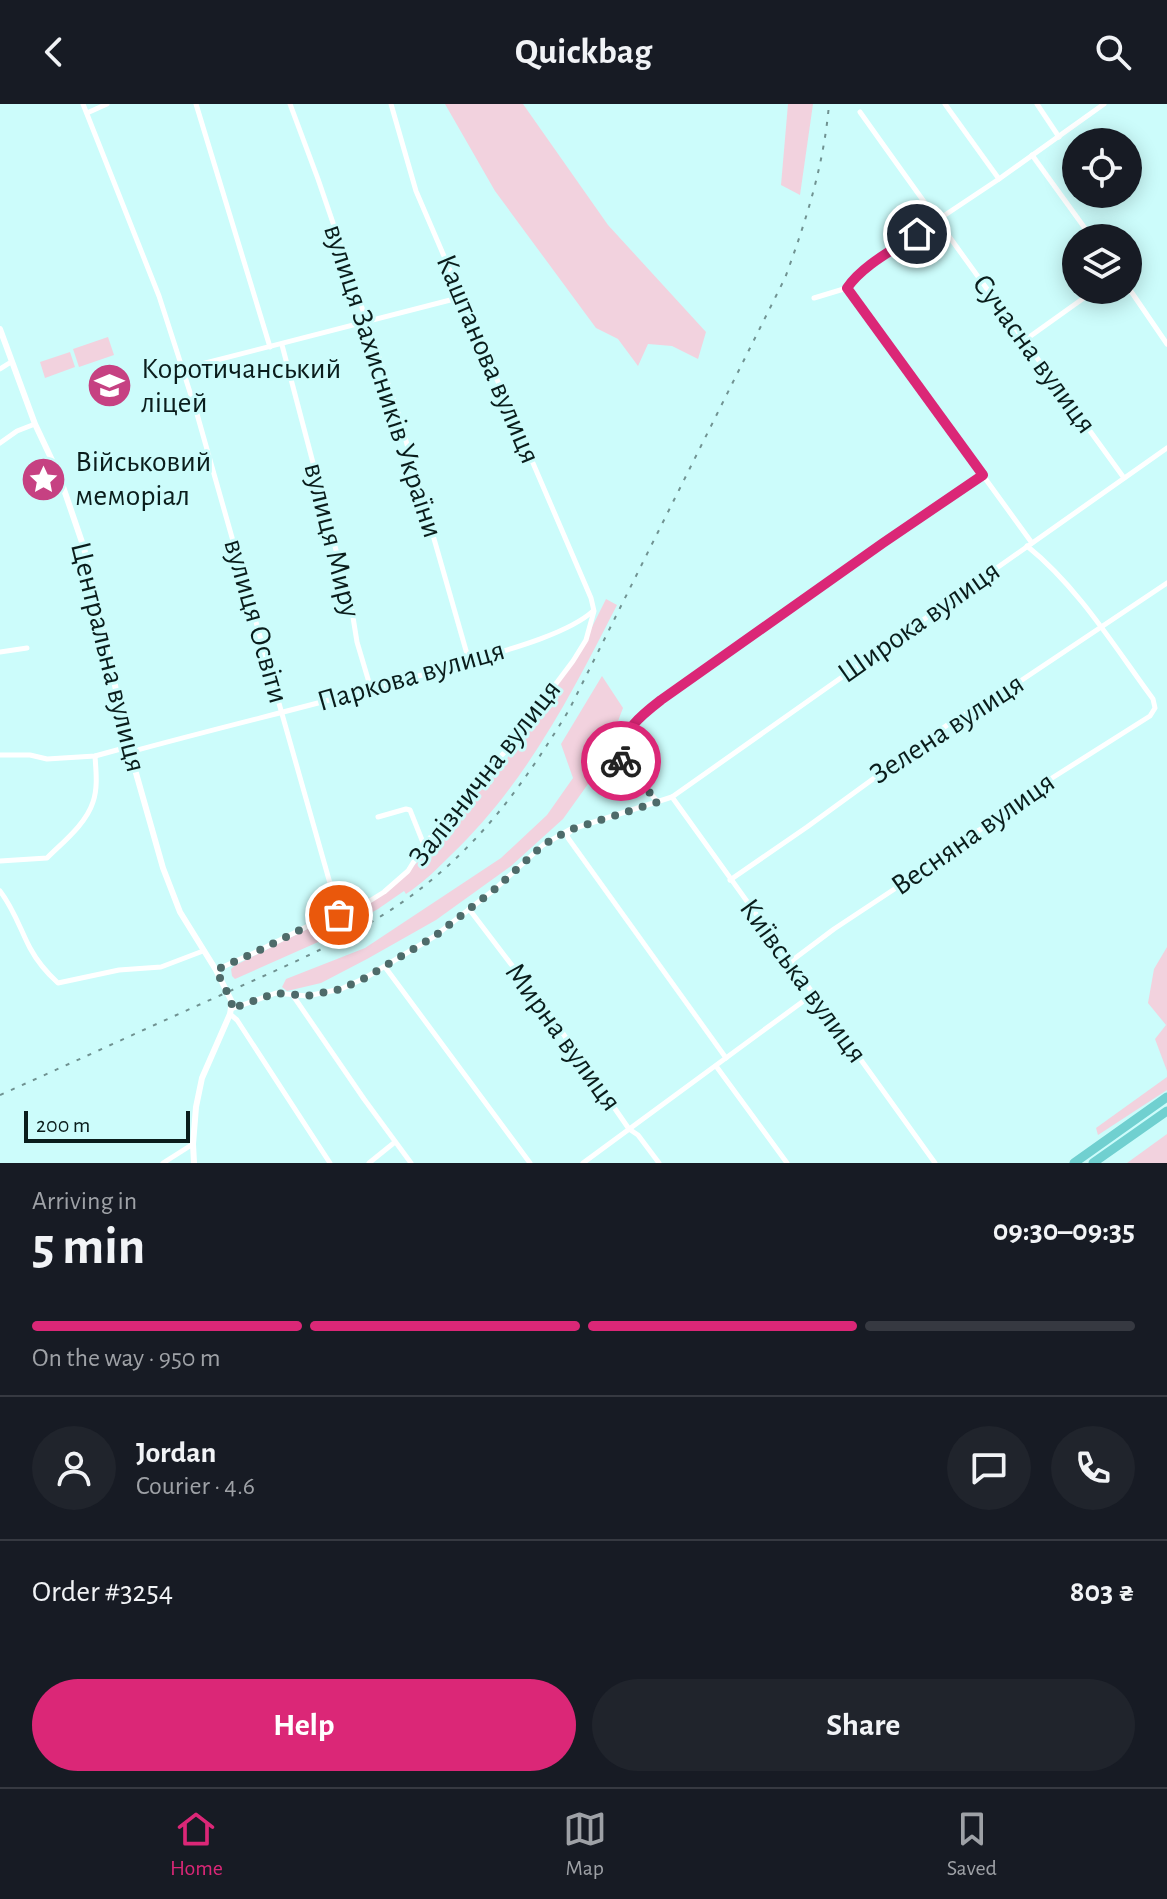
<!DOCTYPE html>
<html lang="en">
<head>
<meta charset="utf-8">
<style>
	:root { --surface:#171b24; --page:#20242c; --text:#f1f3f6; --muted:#9ea1a6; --line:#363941; --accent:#db2777 }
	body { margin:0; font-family:"Alegreya Sans",sans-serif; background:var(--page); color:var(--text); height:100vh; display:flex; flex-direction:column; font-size:30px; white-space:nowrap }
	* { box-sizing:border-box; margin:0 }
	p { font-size:26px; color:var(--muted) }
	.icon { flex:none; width:44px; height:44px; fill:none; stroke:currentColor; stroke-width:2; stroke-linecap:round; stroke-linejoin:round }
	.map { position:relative; height:1059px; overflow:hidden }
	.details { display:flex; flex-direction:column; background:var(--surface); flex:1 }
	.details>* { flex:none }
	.buttons { position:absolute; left:1062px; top:24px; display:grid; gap:16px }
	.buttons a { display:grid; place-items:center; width:80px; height:80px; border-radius:50%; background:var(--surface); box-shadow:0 4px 20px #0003; font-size:40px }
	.scale { position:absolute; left:24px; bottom:20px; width:166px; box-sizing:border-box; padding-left:8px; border:4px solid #0a1d1c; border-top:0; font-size:22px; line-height:28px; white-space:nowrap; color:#0a1d1c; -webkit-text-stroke:6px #ccfcfb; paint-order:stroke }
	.pin { position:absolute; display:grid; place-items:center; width:68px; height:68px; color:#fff; margin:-34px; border:4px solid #fff; border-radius:50%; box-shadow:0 2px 8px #0007 }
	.courier { position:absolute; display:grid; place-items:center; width:80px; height:80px; margin:-40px; border:6px solid #db2777; border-radius:50%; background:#fff; color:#222; box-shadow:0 2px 10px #0007 }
	.headline em { font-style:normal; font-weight:700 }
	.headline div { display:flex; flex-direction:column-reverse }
	.headline { display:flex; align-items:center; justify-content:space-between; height:136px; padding:0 32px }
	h1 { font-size:52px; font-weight:700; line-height:60px }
	.bar { display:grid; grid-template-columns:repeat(4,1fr); gap:12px 8px; align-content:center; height:96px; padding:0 32px }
	.bar i { height:10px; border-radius:6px; background:var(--line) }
	.bar .current { background:var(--accent) }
	.bar p { grid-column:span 4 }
	.line { display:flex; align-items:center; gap:20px; padding:0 32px; border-top:2px solid var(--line) }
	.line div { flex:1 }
	.round { display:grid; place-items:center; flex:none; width:84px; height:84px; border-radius:42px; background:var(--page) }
	.button { display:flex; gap:16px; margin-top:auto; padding:16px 32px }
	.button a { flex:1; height:92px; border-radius:48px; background:var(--accent); color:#fff; font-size:32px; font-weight:700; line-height:92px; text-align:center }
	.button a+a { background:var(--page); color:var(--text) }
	header { display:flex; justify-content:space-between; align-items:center; height:104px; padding:0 32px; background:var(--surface); font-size:36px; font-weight:700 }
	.dock { display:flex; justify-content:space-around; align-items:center; height:112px; border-top:2px solid var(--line); background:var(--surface); font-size:22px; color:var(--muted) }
	.dock a { display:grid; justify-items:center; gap:4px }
	.dock .current { color:var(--accent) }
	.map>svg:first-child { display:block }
	.green { fill:#f2d2de }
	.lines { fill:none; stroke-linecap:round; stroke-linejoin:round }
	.minor { stroke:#fff; stroke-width:5 }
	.tertiary { stroke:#fff; stroke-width:6 }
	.trunk { stroke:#70d0d0; stroke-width:9 }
	.rail { stroke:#709291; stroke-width:2; stroke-dasharray:4 8; stroke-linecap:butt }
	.done { stroke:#4e6b6a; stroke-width:8; stroke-dasharray:0 14.4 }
	.route { stroke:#db2777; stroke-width:10 }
	.labels { text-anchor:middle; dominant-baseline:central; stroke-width:6; stroke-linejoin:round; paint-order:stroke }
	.street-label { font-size:30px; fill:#0a1d1c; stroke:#ccfcfb }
	.poi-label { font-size:30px; fill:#0a1d1c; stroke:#ccfcfb; text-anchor:start }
</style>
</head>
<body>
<header><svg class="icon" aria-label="back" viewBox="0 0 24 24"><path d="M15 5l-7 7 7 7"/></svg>Quickbag<svg class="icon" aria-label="search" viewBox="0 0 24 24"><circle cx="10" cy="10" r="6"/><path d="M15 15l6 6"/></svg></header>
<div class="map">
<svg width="1167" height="1059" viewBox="0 0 1167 1059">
	<rect width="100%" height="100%" fill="#ccfcfb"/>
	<g class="green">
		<polygon points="445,0 523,0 608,121 706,228 698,255 672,242 648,240 638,262 618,235 596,224 495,87"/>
		<polygon points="788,0 813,0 800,91 781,81"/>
		<polygon points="108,233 114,251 79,263 73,245"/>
		<polygon points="70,248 75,263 45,274 40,258"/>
		<path d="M606,495L617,501C571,591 526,679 452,750C438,764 423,779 406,790L404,787L378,805L325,835L235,875L232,872L231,865L234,862L317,820L343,811L395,779L420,756L436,732L504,659L583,541Z"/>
		<polygon points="602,572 623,604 606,648 588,680 563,715 511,762 436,816 367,855 321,879 287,887 282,883 286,875 365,844 501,754 547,711 573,674 561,640"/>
		<polygon points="1167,843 1167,967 1155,935 1166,921 1148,899 1154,865"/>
		<polygon points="1167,973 1167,986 1098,1031 1096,1024"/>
		<polygon points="1167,1030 1167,1059 1127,1059"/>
	</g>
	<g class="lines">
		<g class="minor">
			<polyline points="83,0 159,192 197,310 339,811"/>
			<polyline points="196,0 270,243"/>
			<polyline points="290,0 318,75 398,309 469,557"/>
			<polyline points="945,0 999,75"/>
			<polyline points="1037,0 1059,33"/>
			<path d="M860,8C947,131 1036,252 1124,374"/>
			<polyline points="87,9 107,0"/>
			<polyline points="1032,51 1092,134"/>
			<polyline points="1128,183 1167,240"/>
			<polyline points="847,184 1032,439"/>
			<polyline points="814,194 847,184 854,175 876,157 999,75 1104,0"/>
			<polyline points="1025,236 1095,186"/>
			<polyline points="282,241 352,507 357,538 371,585"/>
			<polyline points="0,265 11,258"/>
			<polyline points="182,265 462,193"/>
			<polyline points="0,339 17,327 35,320"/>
			<polyline points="0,548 27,544"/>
			<path d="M130,648C243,617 358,591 470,557C504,547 568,530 593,507"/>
			<polyline points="0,651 30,651 47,655 95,652 128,643"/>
			<polyline points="672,693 935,1059"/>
			<polyline points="658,698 618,654 621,638 629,626 638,614 661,596 883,439 983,371"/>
			<polyline points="378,713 406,705 410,706 424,741"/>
			<polyline points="570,728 567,730 568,734 726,954"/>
			<path d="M0,757L47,754C63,738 86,720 93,698C98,684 96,667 95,652"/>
			<polyline points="730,776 807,723 950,619 1016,580 1167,479"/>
			<path d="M0,787C14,805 20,825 30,844C37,857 47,869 58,879L119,866L161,863L203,847"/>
			<polyline points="469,805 555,918 629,1025 638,1031 659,1059"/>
			<path d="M790,858L834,825L896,784L945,747L1009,708L1041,681L1150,612L1155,604L1153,595C1114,542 1078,483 1027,442"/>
			<polyline points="385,863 530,1059"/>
			<polyline points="216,866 256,848 318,817 352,808 384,788 408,767 424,741 452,707 518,633 543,597 573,557 586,536 594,507 591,494 416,87 391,0"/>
			<polyline points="294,893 364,995 411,1059"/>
			<polyline points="231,905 276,889 307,892 341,885 365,874 435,832 495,785 543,741 569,726 672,693 1167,344"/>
			<polyline points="230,910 237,916 330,1059"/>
			<polyline points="716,962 787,1059"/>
			<polyline points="163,1059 193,1040"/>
			<polyline points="369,1059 395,1038"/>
			<polyline points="583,1059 813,890"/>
		</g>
		<polyline class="tertiary" points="0,225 35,320 59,371 84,444 130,648 163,764 180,808 216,866 232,898 230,910 202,974 196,1003 193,1040 194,1059"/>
		<g class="trunk">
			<polyline points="1074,1059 1167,993"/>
			<polyline points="1093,1059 1167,1007"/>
		</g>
		<path class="rail" d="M0,991C74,958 147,924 221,891C299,856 378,824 442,767C495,721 533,665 569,606L785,174C806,117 824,61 829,0"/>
	</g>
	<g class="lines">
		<polyline class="done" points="339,811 318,817 256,848 216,866 232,898 231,905 276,889 307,892 341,885 365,874 435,832 495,785 543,741 569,726 658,698 621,657"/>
		<path class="route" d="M621,657L618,654C623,626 639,613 661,596L883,439L983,371L847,184C863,161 893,146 917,130"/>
	</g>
	<defs>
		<symbol id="school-disc" viewBox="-11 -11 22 22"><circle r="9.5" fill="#c64182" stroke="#ccfcfb"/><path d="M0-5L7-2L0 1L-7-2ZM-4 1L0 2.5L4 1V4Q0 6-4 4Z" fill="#fff"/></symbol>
		<symbol id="sight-disc" viewBox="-11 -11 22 22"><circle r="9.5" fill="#c64182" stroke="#ccfcfb"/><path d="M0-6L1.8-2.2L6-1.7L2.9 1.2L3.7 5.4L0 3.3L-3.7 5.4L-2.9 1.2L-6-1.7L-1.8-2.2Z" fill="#fff"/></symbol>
	</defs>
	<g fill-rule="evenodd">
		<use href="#school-disc" x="84" y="256" width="51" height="51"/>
		<use href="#sight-disc" x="18" y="350" width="51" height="51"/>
	</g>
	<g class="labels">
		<g class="street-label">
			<text transform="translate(1034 250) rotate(54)">Сучасна вулиця</text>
			<text transform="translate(488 255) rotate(67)">Каштанова вулиця</text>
			<text transform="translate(383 277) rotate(72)">вулиця Захисників України</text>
			<text transform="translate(332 436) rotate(76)">вулиця Миру</text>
			<text transform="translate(256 517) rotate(74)">вулиця Освіти</text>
			<text transform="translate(919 518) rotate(-35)">Широка вулиця</text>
			<text transform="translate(108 553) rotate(76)">Центральна вулиця</text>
			<text transform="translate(411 572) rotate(-16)">Паркова вулиця</text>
			<text transform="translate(947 625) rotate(-33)">Зелена вулиця</text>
			<text transform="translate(485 669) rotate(-52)">Залізнична вулиця</text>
			<text transform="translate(973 730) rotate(-35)">Весняна вулиця</text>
			<text transform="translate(803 877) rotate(54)">Київська вулиця</text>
			<text transform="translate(563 933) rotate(54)">Мирна вулиця</text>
		</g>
		<g class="poi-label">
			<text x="141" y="265">Коротичанський<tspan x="141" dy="34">ліцей</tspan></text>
			<text x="75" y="358">Військовий<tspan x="75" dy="34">меморіал</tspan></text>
		</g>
	</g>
</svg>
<div class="buttons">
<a><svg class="icon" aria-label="locate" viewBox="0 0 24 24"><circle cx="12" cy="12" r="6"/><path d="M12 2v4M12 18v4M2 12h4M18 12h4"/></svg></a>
<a><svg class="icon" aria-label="layers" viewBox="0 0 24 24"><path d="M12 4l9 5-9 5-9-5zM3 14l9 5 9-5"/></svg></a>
</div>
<div class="scale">200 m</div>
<div class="pin" style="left:339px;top:811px;background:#ea580c"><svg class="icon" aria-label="bag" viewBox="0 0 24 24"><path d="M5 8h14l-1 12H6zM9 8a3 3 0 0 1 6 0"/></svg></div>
<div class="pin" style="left:917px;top:130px;background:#1f2937"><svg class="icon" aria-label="home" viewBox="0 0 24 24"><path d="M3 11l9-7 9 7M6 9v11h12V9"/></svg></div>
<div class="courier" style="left:621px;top:657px"><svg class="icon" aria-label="bike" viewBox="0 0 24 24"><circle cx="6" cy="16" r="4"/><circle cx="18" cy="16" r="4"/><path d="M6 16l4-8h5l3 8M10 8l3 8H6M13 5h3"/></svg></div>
</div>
<section class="details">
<div class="headline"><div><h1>5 min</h1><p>Arriving in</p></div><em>09:30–09:35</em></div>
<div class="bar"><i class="current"></i><i class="current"></i><i class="current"></i><i></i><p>On the way · 950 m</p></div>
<div class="line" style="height:144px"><a class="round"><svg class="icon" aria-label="person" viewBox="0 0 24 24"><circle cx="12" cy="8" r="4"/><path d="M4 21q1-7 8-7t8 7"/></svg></a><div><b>Jordan</b><p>Courier · 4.6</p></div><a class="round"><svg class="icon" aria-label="chat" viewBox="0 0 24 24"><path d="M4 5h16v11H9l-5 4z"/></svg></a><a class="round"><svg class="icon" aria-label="phone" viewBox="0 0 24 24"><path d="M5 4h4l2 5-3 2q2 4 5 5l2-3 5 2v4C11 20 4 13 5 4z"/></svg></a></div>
<div class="line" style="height:104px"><div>Order #3254</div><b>803 ₴</b></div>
<div class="button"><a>Help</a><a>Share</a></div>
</section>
<nav class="dock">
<a class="current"><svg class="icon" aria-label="home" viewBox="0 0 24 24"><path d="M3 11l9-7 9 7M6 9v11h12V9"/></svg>Home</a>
<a><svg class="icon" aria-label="map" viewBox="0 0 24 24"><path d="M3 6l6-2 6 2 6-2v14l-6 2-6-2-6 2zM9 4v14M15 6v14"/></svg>Map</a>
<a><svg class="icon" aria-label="saved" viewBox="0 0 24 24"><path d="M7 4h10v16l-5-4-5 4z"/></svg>Saved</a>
</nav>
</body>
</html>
